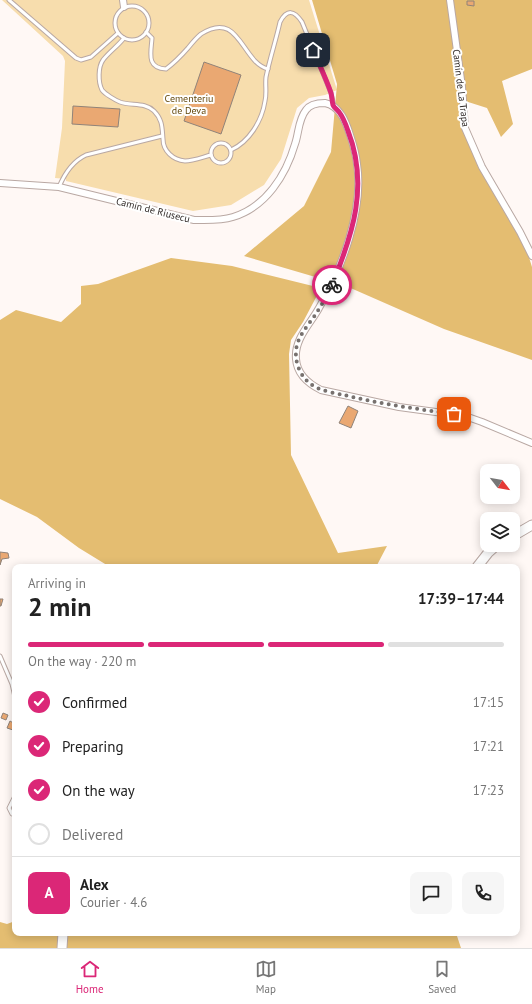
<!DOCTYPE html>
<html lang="en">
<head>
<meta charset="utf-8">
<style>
	:root { --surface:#fff; --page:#f6f6f6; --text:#222; --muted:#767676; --line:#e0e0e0; --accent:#db2777 }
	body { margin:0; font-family:"PT Sans",sans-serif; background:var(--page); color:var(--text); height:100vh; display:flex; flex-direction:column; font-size:15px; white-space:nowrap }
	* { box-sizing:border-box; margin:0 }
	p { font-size:13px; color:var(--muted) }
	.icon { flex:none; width:22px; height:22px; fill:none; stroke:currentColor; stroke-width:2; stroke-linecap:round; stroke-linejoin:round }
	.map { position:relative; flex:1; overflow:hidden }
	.side { position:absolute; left:12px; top:564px; width:508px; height:372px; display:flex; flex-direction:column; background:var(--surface); border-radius:8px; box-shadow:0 2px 10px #0003 }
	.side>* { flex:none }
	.needle { width:26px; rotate:121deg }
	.controls { position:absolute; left:480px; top:464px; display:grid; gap:8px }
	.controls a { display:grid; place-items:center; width:40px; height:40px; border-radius:8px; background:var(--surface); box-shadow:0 2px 10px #0003; font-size:20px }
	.pin { position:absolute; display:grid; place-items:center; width:34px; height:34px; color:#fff; margin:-17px; border-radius:8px; box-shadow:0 2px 6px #0006 }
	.courier { position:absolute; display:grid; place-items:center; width:40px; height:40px; margin:-20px; border:3px solid #db2777; border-radius:50%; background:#fff; color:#222; box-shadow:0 1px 5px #0007 }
	.headline em { font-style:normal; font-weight:700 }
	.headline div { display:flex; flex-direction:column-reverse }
	.headline { display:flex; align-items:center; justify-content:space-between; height:68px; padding:0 16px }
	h1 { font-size:26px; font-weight:700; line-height:30px }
	.bar { display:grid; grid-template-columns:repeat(4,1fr); gap:6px 4px; align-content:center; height:48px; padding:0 16px }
	.bar i { height:5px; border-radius:3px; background:var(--line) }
	.bar .current { background:var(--accent) }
	.bar p { grid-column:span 4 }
	.line { display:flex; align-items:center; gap:10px; padding:0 16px; border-top:1px solid var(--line) }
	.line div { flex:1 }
	.round { display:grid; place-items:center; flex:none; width:42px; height:42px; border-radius:8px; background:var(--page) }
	ol { padding:0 16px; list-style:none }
	li { display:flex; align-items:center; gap:12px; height:44px }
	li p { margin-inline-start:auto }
	li .icon { padding:4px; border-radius:50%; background:var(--accent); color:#fff; stroke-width:4 }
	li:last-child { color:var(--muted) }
	li i { width:22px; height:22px; border:2px solid var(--line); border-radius:50% }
	.tab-bar { display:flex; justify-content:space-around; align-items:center; height:56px; border-top:1px solid var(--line); background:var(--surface); font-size:11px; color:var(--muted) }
	.tab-bar a { display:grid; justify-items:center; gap:2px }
	.tab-bar .current { color:var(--accent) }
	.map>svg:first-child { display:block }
	.green { fill:#f7ddad }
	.forest { fill:#e4bd71 }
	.building { fill:#eaa872; stroke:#908379 }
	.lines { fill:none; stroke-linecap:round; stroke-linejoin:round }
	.lane-casing { stroke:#b9a8a3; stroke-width:5 }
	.street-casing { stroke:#b9a8a3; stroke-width:8 }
	.secondary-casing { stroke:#b9a8a3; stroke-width:11 }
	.lane { stroke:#fff; stroke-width:3 }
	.street { stroke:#fff; stroke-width:6 }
	.secondary { stroke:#fff; stroke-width:9 }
	.done { stroke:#77716e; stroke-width:4; stroke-dasharray:0 7.2 }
	.route { stroke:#db2777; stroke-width:5 }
	.labels { text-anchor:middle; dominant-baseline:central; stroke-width:4; stroke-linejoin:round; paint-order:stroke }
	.street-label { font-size:10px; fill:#2e2826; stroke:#fff }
	.park-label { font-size:10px; fill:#64490d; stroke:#fff }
</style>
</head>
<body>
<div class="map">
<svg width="532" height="948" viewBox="0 0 532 948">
	<rect width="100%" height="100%" fill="#fff8f5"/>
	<polygon class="green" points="2,0 309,0 337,90 325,95 309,98 297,108 281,159 264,185 231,205 193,211 66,181 66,179 55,178 62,128 65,61 63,56"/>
	<g class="forest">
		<polygon points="312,0 532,0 532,69 502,81 513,124 501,137 487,108 465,101 464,128 526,248 532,267 532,360 444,329 346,286 244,256 304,206 331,152 337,84"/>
		<polygon points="171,258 232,266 321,288 303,322 291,340 289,354 291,455 338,553 387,546 376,567 110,567 79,548 37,517 0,499 0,320 16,310 61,322 81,304 81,286 98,284"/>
		<polygon points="15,921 15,933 456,933 461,948 0,948 0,922 7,924"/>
	</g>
	<g class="building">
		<polygon points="467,1 474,1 474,6 467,5"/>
		<polygon points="204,62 241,75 221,134 184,121"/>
		<polygon points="73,106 120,109 118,127 72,124"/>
		<polygon points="348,406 358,411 351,428 339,423"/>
		<polygon points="0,552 8,553 9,558 2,559 0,565"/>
		<polygon points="0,599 3,599 1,606 0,606"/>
		<polygon points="3,713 8,715 6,720 1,718"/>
		<polygon points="10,721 15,724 13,730 7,728"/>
	</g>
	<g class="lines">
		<defs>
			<g id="lane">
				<polyline points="9,0 76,58 81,60 91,57 118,33"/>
				<circle cx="132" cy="23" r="17"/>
				<path d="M146,32L152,38C151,53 146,68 166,69C174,63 181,56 188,48C192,43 196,38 201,34C240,9 241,62 268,69"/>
				<path d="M124,38C118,46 109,52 103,60C98,67 98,82 102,90C105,94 115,100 120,102C131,106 145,102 154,111C163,120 162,129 163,139C163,151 173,160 185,161C193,161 203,157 211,155"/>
				<circle cx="221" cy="153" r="10"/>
				<path d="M231,150C249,142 262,121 265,101C267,93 265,85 266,77C270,58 276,40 280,22C287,9 294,10 302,22L331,93L334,106"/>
				<path d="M59,187C64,175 73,161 86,155L162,136"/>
				<polyline points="0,656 12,684 15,697"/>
				<polyline points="15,796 9,808 12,814 15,815"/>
			</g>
			<g id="street">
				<polyline points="123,0 124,7"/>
				<polyline points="450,0 462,87 465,128 482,167 520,232 532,256"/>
				<path d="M0,183L59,187L194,220C207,220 220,221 233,217C266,207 286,175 295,144C299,133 298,120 306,110C310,104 318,103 325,103C340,106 346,122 350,135C353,144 356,154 357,164C364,210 342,268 319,308C311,323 294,339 296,359C297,374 309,384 321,390L399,407L465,416L482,422L532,443"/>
			</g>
			<g id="secondary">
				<polyline points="513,536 532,525"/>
				<polyline points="477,567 488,553 497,545"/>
				<polyline points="62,948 63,933"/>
			</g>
		</defs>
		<use href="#lane" class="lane-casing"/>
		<use href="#street" class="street-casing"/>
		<use href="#secondary" class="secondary-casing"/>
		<use href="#lane" class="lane"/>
		<use href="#street" class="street"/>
		<use href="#secondary" class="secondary"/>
	</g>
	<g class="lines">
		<path class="done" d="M332,285C328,294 323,303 317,312C311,322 300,333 297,345C293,360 300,377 312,385C321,391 334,393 344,395C380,404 417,409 454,414"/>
		<path class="route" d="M313,50C319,64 326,78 331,93C332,97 332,101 333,105C334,108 337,109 339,112C343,117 346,125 348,131C369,185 353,234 332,285"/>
	</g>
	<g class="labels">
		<g class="street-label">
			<text transform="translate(461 88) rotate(83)">Camín de La Trapa</text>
			<text transform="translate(153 210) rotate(14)">Camín de Riusecu</text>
		</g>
		<g class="park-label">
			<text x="189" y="98">Cementeriu<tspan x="189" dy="12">de Deva</tspan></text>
		</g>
	</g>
</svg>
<div class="controls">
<a><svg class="needle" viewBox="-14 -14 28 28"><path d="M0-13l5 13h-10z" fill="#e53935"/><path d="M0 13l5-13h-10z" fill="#767676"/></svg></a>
<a><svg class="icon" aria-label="layers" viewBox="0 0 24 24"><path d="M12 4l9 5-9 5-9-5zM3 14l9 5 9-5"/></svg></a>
</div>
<div class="pin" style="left:454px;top:414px;background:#ea580c"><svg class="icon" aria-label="bag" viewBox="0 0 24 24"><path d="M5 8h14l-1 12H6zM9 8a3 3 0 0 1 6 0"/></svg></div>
<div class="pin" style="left:313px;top:50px;background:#1f2937"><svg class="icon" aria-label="home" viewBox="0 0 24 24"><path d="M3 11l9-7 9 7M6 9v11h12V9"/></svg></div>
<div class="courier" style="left:332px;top:285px"><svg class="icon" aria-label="bike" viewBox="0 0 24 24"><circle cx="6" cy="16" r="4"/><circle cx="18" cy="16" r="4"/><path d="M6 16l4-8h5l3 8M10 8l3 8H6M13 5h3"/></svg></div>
<section class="side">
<div class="headline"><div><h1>2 min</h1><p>Arriving in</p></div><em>17:39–17:44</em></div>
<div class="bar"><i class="current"></i><i class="current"></i><i class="current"></i><i></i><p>On the way · 220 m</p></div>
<ol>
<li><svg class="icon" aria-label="check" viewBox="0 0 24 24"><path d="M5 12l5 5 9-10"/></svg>Confirmed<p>17:15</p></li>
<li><svg class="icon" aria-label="check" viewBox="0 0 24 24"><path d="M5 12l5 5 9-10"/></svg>Preparing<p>17:21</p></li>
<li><svg class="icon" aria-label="check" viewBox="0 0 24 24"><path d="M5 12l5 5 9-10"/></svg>On the way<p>17:23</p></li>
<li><i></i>Delivered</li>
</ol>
<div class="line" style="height:72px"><b class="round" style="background:var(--accent);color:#fff">A</b><div><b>Alex</b><p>Courier · 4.6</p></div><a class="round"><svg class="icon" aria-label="chat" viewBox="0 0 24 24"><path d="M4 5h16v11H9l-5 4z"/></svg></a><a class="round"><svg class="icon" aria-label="phone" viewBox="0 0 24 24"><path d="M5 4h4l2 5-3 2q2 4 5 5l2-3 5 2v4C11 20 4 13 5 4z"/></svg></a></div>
</section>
</div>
<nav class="tab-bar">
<a class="current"><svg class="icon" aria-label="home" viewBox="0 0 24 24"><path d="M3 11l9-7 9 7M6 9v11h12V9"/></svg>Home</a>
<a><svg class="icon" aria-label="map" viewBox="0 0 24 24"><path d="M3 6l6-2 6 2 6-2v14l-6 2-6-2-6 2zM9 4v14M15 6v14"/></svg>Map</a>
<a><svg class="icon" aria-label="saved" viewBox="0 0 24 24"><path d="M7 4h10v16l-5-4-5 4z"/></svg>Saved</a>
</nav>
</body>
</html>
